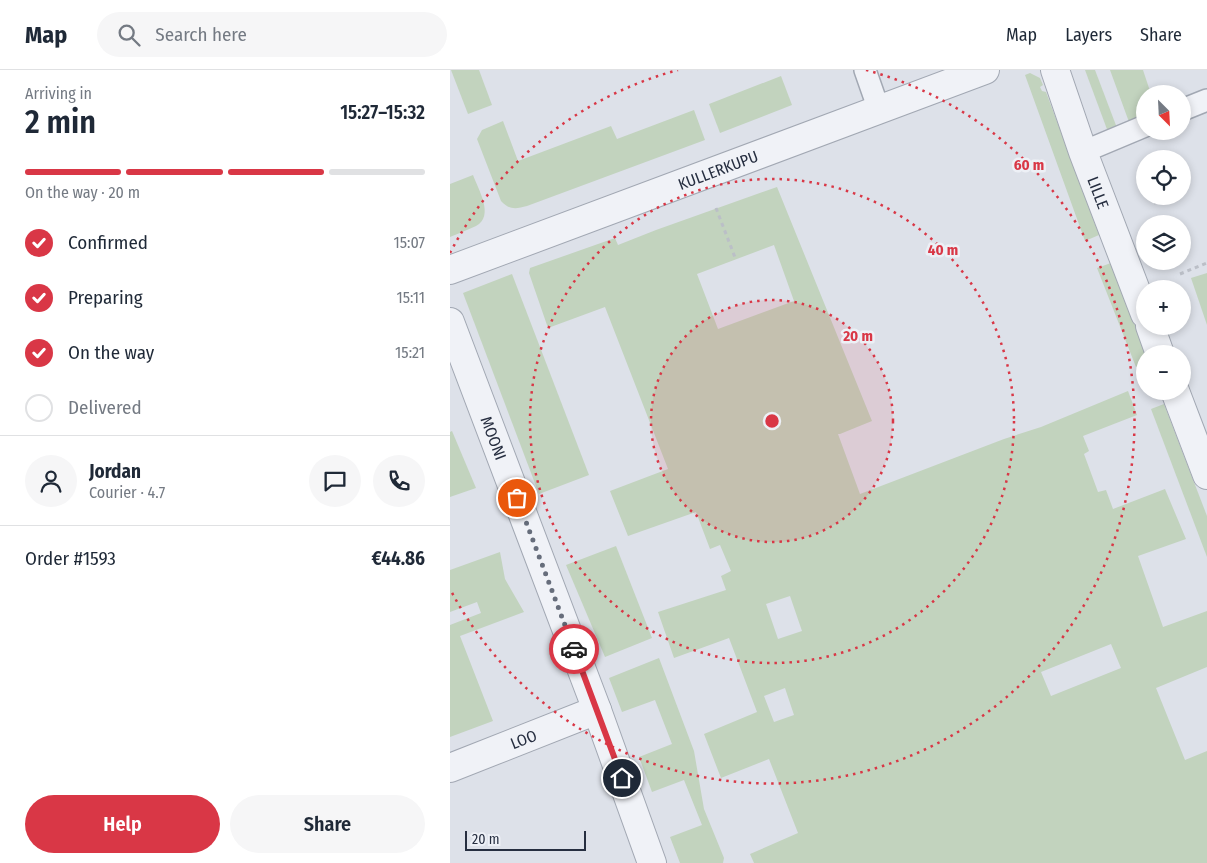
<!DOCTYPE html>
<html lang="en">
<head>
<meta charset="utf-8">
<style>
	:root { --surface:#fff; --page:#f6f6f7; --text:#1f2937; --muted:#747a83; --line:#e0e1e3; --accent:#d93746 }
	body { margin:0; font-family:"Fira Sans Condensed",sans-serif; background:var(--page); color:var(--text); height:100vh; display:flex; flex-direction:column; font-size:19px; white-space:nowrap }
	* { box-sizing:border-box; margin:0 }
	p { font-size:16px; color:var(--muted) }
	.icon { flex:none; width:28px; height:28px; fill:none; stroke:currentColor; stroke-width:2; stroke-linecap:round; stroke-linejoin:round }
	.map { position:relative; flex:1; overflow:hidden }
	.details { display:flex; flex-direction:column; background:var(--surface); width:450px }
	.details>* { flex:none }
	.needle { width:32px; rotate:156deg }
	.controls { position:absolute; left:686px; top:15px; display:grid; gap:10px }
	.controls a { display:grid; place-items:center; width:55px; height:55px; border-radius:50%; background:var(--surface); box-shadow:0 2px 8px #0003; font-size:25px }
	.scale { position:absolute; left:15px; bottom:12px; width:121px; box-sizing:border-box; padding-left:5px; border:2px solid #262e40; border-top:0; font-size:14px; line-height:18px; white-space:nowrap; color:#262e40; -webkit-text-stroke:4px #edf0f6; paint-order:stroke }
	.pin { position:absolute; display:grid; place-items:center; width:42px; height:42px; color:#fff; margin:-21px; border:2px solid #fff; border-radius:50%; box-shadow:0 1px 5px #0007 }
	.courier { position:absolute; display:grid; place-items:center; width:50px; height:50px; margin:-25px; border:4px solid #d93746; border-radius:50%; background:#fff; color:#222; box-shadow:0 1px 6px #0007 }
	.head em { font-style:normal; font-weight:600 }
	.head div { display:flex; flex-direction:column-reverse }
	.head { display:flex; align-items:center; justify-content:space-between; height:85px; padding:0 25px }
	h1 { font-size:32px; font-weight:600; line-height:38px }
	.bar { display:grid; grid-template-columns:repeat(4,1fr); gap:8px 5px; align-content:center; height:60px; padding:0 25px }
	.bar i { height:6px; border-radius:4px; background:var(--line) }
	.bar .selected { background:var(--accent) }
	.bar p { grid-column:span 4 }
	.line { display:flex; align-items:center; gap:12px; padding:0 25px; border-top:1px solid var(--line) }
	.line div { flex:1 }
	.round { display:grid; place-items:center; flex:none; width:52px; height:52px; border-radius:26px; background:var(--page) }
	ol { padding:0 25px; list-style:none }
	li { display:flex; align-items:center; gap:15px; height:55px }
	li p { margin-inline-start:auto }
	li .icon { padding:5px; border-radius:50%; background:var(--accent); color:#fff; stroke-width:4 }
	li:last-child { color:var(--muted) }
	li i { width:28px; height:28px; border:2px solid var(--line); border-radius:50% }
	.cta { display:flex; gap:10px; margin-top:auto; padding:10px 25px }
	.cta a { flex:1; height:58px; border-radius:30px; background:var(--accent); color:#fff; font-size:20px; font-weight:600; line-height:58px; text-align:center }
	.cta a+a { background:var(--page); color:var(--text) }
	header { display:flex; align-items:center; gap:30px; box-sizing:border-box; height:70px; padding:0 25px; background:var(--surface); border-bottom:1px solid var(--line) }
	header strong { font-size:24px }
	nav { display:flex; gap:28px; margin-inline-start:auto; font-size:18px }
	.search { width:350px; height:45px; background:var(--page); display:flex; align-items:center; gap:12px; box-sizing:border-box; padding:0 18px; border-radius:28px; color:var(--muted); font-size:19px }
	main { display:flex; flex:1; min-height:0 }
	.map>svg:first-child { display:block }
	.green { fill:#c2d3be; fill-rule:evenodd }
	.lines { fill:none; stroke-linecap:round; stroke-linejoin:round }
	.lane-casing { stroke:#a2a8b3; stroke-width:24 }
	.street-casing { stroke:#a2a8b3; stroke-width:30 }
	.path { stroke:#bbbfc7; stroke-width:3; stroke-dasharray:4 4; stroke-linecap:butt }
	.lane { stroke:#f0f2f7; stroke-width:21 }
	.street { stroke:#f0f2f7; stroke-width:28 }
	.done { stroke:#666d7b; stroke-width:5; stroke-dasharray:0 9 }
	.route { stroke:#d93746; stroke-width:6 }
	.ring { fill:none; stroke:#d93746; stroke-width:2.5; stroke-dasharray:2.5 5 }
	.labels { text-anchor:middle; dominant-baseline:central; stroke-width:5; stroke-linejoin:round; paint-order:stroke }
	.street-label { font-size:16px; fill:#262e40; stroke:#edf0f6 }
	.centre { fill:#d93746; stroke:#edf0f6; stroke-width:2.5 }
	.ring-label { font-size:15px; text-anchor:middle; font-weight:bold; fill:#d93746; stroke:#edf0f6; stroke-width:5; stroke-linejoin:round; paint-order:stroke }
</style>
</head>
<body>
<header>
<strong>Map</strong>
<div class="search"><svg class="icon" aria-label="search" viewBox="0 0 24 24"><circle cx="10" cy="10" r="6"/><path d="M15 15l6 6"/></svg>Search here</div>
<nav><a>Map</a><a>Layers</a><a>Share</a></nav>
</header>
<main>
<section class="details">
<div class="head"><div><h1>2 min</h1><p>Arriving in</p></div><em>15:27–15:32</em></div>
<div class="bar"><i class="selected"></i><i class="selected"></i><i class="selected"></i><i></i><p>On the way · 20 m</p></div>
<ol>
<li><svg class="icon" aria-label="check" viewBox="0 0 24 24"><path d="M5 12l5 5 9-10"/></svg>Confirmed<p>15:07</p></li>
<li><svg class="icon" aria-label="check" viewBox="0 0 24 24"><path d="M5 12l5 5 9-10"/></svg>Preparing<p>15:11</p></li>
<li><svg class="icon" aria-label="check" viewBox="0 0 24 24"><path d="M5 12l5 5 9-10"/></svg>On the way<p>15:21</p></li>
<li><i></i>Delivered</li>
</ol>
<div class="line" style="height:90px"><a class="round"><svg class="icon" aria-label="person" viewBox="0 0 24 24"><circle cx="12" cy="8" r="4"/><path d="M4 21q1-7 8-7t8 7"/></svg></a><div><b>Jordan</b><p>Courier · 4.7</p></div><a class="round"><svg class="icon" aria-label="chat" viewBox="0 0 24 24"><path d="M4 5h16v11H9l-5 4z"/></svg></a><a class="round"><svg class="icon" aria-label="phone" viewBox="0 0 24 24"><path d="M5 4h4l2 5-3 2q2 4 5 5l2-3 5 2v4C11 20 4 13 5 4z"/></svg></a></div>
<div class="line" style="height:65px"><div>Order #1593</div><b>€44.86</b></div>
<div class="cta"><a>Help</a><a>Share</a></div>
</section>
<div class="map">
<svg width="757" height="793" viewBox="0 0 757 793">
	<rect width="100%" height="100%" fill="#dde1e9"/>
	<g class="green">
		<polygon points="1,0 29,0 42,35 18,44"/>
		<polygon points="635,0 645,0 667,58 658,62"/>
		<polygon points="660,0 693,0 701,24 695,24 695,48 679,52"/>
		<polygon points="580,3 590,8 593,15 590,17 592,21 596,22 649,165 635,171 575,5"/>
		<polygon points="331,6 342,35 270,63 259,34"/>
		<path d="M244,40L255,70L77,136C66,139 59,140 51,131L27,69L32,60L53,51L68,91L161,56L167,69Z"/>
		<path d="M23,105C28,119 45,146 26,156C18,160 9,163 0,167V114Z"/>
		<path d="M327,117L422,351L390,364H388L410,424L554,369L591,357L678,321L687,345L633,366L639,381L634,384L648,422L656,420L663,439L715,419L736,469L688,486L713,557L757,541V597L706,618L735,690L757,681V793H304L300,784L348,763L319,689L271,708L254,664L307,642L279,568L224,588L208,542L276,520L271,506L281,501L270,475L260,479L246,442L178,466L160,421L218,399L155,237L98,258L79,203L80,198L165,168L168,175L206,160ZM324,175L344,231L268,259L247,204ZM340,526L352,561L328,569L316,534ZM661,574L671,598L601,626L591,602ZM335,618L344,645L324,652L314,626Z"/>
		<polygon points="661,193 696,284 695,294 686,297 647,198"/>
		<polygon points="757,203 757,255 741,208"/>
		<polygon points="62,204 139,405 89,424 13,223"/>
		<polygon points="714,334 757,446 757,487 701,339"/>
		<polygon points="2,361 26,418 0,427 0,362"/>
		<polygon points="166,476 202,568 155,587 116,495"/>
		<polygon points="50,482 55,509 74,542 10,566 43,651 0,667 0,555 31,543 27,532 0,542 0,500"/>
		<polygon points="209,588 244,681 254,739 274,788 273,793 230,793 220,767 252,755 234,710 202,722 189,687 222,674 205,630 172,642 159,608"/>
	</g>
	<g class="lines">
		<defs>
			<g id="lane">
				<polyline points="415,0 429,40"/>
				<polyline points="732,40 757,30"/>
				<polyline points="633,82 695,56"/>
			</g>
			<g id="street">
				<path id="s1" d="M605,0L633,82L695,244"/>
				<path id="s2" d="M0,200L535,0"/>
				<path id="s3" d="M0,252L147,640L202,793"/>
				<polyline points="700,256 710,284"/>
				<polyline points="725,321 757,405"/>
				<path id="s4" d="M0,698L147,640"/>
			</g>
		</defs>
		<use href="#lane" class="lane-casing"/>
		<use href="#street" class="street-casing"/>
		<g class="path">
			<polyline points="732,122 734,121"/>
			<polyline points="704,133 721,126"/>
			<polyline points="266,138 286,190"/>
			<polyline points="730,204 757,193"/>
		</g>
		<use href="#lane" class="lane"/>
		<use href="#street" class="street"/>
	</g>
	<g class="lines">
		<polyline class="done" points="67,428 124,579"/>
		<polyline class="route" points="124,579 172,708"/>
	</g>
	<circle cx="322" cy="351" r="121" fill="#d93746" fill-opacity=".12"/>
	<g class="ring">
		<circle cx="322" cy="351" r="121"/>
		<circle cx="322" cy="351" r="242"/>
		<path d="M0 183A363 363 0 0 1 228 0M416 0A363 363 0 1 1 0 519"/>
	</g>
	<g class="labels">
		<g class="street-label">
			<text stroke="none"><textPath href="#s2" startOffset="286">KULLERKUPU</textPath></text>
			<text stroke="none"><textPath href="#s1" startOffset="130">LILLE</textPath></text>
			<text stroke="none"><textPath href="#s3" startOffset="124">MOONI</textPath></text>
			<text stroke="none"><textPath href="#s4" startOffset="79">LOO</textPath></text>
		</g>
	</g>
	<circle cx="322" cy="351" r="8" class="centre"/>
	<g class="ring-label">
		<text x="579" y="100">60 m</text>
		<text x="493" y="185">40 m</text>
		<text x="408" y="271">20 m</text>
	</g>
</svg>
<div class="controls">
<a><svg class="needle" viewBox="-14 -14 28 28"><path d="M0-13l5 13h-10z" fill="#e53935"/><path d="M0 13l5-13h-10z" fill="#747a83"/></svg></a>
<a><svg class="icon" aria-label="locate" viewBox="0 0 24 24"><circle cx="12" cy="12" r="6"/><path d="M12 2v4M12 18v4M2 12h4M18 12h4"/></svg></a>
<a><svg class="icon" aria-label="layers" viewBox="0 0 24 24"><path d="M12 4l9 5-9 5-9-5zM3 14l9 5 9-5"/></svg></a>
<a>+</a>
<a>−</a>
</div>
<div class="scale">20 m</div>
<div class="pin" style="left:67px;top:428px;background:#ea580c"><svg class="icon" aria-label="bag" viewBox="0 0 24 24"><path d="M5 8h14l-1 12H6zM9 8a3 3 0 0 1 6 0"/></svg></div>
<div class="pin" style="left:172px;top:708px;background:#1f2937"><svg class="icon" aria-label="home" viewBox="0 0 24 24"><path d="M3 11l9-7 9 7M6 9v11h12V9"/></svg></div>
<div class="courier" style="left:124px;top:579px"><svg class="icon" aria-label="car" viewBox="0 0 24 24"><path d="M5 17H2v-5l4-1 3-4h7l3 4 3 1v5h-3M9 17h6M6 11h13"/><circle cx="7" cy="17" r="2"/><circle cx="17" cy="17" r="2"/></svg></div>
</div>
</main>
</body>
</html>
